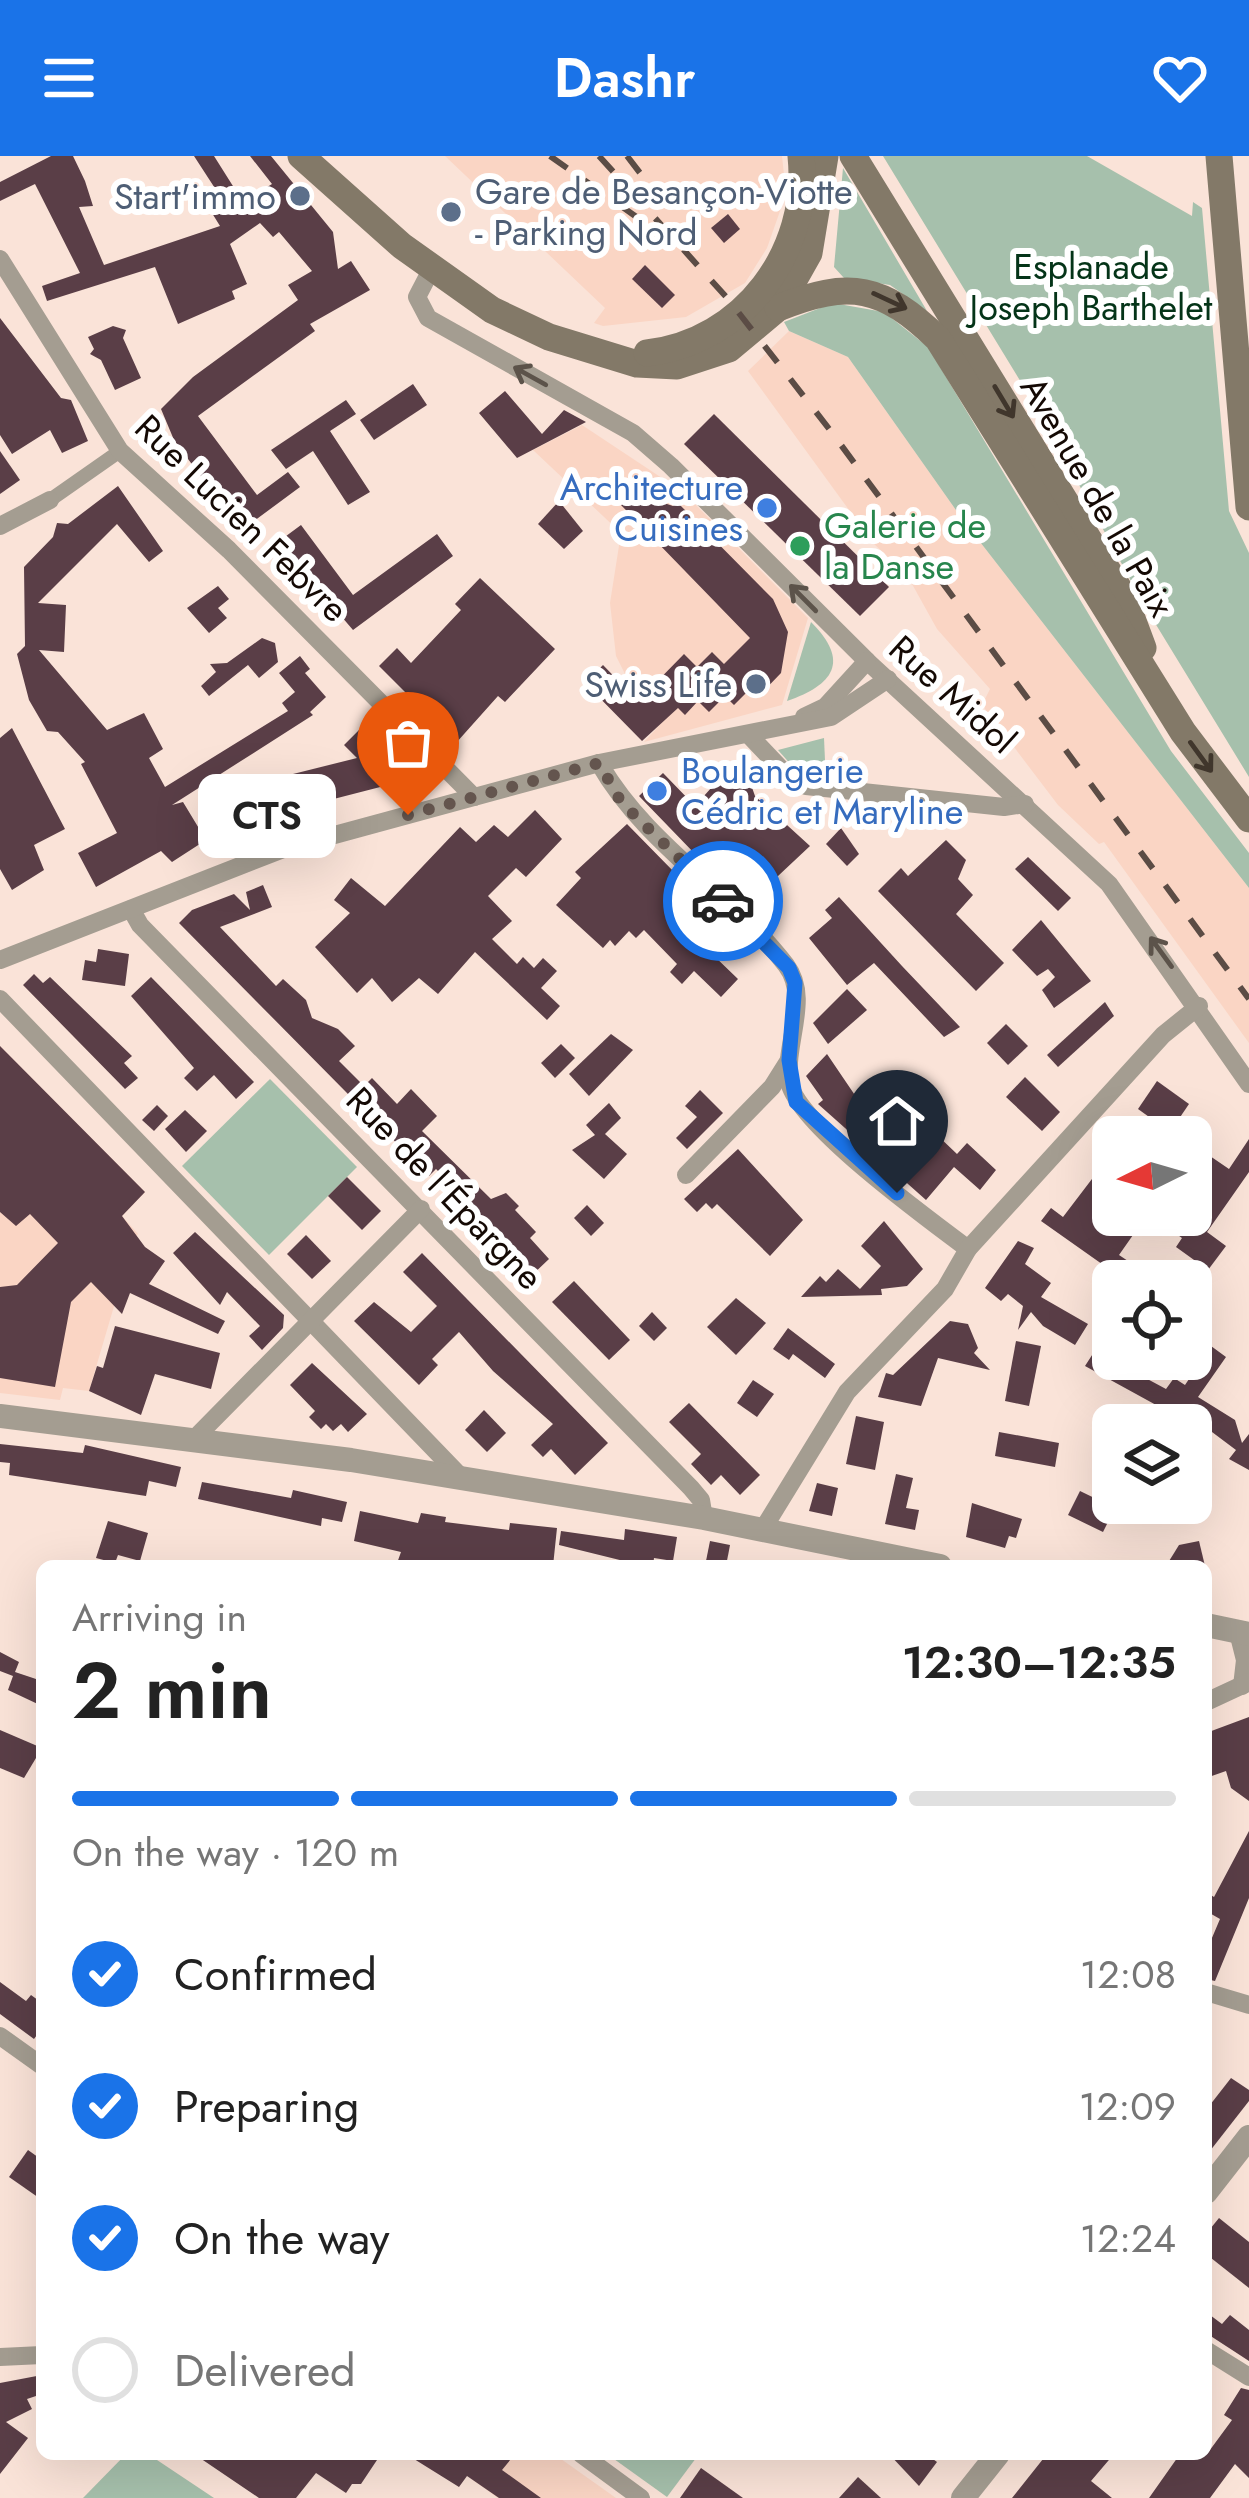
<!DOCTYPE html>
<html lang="en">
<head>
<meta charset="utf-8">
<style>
	:root { --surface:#fff; --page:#f2f2f2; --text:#222; --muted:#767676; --line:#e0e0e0; --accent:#1a73e8 }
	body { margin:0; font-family:Jost,sans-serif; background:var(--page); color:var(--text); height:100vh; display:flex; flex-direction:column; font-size:45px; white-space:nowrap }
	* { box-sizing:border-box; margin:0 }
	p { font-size:39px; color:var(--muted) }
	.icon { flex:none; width:66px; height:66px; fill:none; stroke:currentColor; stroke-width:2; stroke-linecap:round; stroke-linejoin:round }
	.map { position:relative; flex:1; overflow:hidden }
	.panel { position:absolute; left:36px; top:1404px; width:1176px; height:900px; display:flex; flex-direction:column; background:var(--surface); border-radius:18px; box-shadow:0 12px 48px #0002 }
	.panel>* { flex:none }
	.needle { width:78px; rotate:265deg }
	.tools { position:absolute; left:1092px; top:960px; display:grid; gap:24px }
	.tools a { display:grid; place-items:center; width:120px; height:120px; border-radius:18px; background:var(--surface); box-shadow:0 12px 48px #0002; font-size:60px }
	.pin { position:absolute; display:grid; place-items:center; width:102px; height:102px; color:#fff; margin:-123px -51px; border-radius:50% 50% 50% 0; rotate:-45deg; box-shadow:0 0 12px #0007 }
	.pin .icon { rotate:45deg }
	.courier { position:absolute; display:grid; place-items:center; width:120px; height:120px; margin:-60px; border:9px solid #1a73e8; border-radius:50%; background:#fff; color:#222; box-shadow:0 3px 15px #0007 }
	.bubble { position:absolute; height:84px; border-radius:18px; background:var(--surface); box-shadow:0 12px 48px #0002; font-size:39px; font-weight:600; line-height:84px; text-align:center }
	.overview em { font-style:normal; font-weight:600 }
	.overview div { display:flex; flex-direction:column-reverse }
	.overview { display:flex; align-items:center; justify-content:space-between; height:204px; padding:0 36px }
	h1 { font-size:78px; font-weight:600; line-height:90px }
	.bar { display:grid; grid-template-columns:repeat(4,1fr); gap:18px 12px; align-content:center; height:144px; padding:0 36px }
	.bar i { height:15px; border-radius:9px; background:var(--line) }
	.bar .current { background:var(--accent) }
	.bar p { grid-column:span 4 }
	ol { padding:0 36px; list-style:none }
	li { display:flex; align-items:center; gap:36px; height:132px }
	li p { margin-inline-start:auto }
	li .icon { padding:12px; border-radius:50%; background:var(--accent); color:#fff; stroke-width:4 }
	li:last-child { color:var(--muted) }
	li i { width:66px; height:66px; border:6px solid var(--line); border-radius:50% }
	header { display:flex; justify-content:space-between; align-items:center; height:156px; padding:0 36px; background:var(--accent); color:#fff; font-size:54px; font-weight:600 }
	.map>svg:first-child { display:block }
	.built { fill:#fad5c4 }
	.green { fill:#a6c0ac }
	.building { fill:#5a3e47 }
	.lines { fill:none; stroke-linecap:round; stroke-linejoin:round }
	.pedestrian { stroke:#a49d91; stroke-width:14 }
	.minor { stroke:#a49d91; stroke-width:18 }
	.tertiary { stroke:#a49d91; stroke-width:24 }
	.secondary { stroke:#837968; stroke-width:27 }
	.rail { stroke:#5b4c45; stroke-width:6; stroke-dasharray:21 21; stroke-linecap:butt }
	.oneway { stroke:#40362c }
	.oneway2 { stroke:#5c534a }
	.done { stroke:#64554e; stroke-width:12; stroke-dasharray:0 21.6 }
	.route { stroke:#1a73e8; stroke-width:15 }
	.service-dot { fill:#5c6f8a; stroke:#fff; stroke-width:4.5 }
	.shop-dot { fill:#3f7fe0; stroke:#fff; stroke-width:4.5 }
	.leisure-dot { fill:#2e9e5b; stroke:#fff; stroke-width:4.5 }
	.labels { text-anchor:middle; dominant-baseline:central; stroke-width:12; stroke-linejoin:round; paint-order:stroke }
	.service-label { font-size:36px; fill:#4e5e75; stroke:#fff; text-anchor:end }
	.park-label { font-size:36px; fill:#043418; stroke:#fff }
	.shop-label { font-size:36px; fill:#366cbe; stroke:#fff; text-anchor:end }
	.street-label { font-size:36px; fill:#140904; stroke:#fff }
	.leisure-label { font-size:36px; fill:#27864d; stroke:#fff; text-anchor:start }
</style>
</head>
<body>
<header><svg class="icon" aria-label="menu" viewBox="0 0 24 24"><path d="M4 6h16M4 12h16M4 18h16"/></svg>Dashr<svg class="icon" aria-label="heart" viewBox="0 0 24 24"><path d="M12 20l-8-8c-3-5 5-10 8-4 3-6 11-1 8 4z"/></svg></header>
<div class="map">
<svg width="1249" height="2342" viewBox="0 0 1249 2342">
	<rect width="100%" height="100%" fill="#fae3d8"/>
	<g class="built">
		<polygon points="445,0 782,0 786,38 767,92 745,127 686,161 603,170 594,167 605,152"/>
		<polygon points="789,175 848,201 963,364 1249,732 1249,887 1104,686 1099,688 1058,649 982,549 990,533 937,473 907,419 873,387 748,215"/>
		<polygon points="582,269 683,336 808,462 782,549 644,586 666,562 628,524 616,500 610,447 621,377 533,294"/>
		<polygon points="0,890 145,1036 122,1060 138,1078 115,1102 125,1113 89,1235 63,1232 60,1244 0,1237"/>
		<polygon points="493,2298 554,2298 616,2342 498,2342 473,2324"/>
	</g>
	<g class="green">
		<polygon points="883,0 1087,0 1192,60 1193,46 1202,52 1229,355 1249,397 1249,621 1144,449 1044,264"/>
		<polygon points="843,12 927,155 890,129 844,122 834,111"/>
		<polygon points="833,147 884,156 928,191 1171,595 1249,697 1249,732 963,364 848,201 789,175 784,166"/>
		<path d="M811,466C851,506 833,529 787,545Z"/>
		<polygon points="824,582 826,627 793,611 778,594"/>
		<polygon points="270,923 357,1011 269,1099 182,1010"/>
		<polygon points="126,2298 148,2298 214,2342 83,2342"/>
		<polygon points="607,2298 699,2298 667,2341"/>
	</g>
	<g class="building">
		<polygon points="51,0 73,0 85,25 93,50 79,51 104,109 220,70 207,49 220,40 194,0 214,0 243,46 272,28 250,0 271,0 333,76 338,113 351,105 370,134 310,168 315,175 198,260 257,339 288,316 300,331 250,368 238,353 231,358 222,349 174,284 161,253 193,221 298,144 288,129 312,115 279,76 273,81 260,67 230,88 247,128 232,135 235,143 178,168 155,111 47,145 42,130 80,117 35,28 0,45 0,26"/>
		<polygon points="728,58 740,73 724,87 711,72"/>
		<polygon points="645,109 675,139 662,152 632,123"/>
		<polygon points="0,162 61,242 71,244 88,285 62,297 50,274 12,298 0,279"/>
		<polygon points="113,170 126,174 123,182 141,222 115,234 101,204 90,198 94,193 88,181"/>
		<polygon points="413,228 427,249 374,284 360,264"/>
		<polygon points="505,235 542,278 564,254 586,266 517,302 479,257"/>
		<polygon points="346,244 356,258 330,275 370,336 348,349 313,295 286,313 271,294"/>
		<polygon points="714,258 889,431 860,460 684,288"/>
		<polygon points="0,295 20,324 0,338"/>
		<polygon points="118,330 163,395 149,406 117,368 38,447 66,449 64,496 39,494 107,574 144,557 163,593 149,602 165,631 288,555 282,547 295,536 279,517 300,500 310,513 305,517 326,541 310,556 313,559 172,649 183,646 206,684 172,706 161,695 96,731 78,697 117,677 81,608 85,606 58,576 47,575 29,544 17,498 25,490 24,411 53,381 57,367 68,368"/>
		<polygon points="634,337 673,350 677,346 773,443 788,476 781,517 757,542 749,534 734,549 725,540 709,556 698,545 685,559 678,552 642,585 585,527 603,509 638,545 684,498 697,511 712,496 724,508 750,482 621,349"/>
		<polygon points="559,345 583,375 564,393 538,368"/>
		<polygon points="301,369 353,439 437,378 453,400 353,474 323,439 319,441 278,386"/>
		<polygon points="480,422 555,493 505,546 498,540 456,587 379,510 397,492 411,507 461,454 455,448"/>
		<polygon points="218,430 229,443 218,452 227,462 209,477 187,452"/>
		<polygon points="262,482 275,487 278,506 259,522 248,509 209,540 201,530 216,516 210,508 227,507"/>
		<polygon points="12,572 65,673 34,689 44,714 12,734 0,713 0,582"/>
		<polygon points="359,574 379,595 388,629 229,670 221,636 357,602 344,589"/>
		<polygon points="728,613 749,623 755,640 810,690 760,737 697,700 639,640 663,617 695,650"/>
		<polygon points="535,654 562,683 526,721 516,712 488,740 512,765 492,783 517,808 523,801 534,812 543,802 557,815 541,832 560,850 547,864 475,796 438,838 419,822 392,846 372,822 357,837 315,791 350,757 334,744 351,722 385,750 460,671 476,686 494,669 508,681"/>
		<polygon points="627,668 677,719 674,722 685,734 665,754 698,787 717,767 728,778 711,797 738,823 721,841 694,815 682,828 670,816 677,808 644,774 636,782 629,775 615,790 610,784 603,792 556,749 581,722 575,716"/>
		<polygon points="841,672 859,698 847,710 826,688"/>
		<polygon points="946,684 966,704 958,723 973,739 956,758 1004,807 976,835 878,735 901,712 908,720"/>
		<polygon points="1028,701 1071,742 1058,755 1015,713"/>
		<polygon points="263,729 272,751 220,771 276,830 283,823 306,844 312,862 338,873 355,890 339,905 364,930 372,922 397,948 411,933 437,960 422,975 491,1043 506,1037 519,1050 515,1054 536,1076 530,1082 549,1103 529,1122 477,1069 471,1058 476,1053 436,1013 429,1020 179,767 192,754 234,738 250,754 246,736"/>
		<polygon points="839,741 902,810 960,871 944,881 874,807 847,829 809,782 832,762 825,754"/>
		<polygon points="1041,764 1091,825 1054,852 1042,834 1055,821 1048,813 1037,820 1012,794"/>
		<polygon points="98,793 129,798 125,830 82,824 85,804 96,806"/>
		<polygon points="34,818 43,827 50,821 132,900 124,907 138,922 125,933 23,829"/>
		<polygon points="151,821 254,926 236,943 214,919 197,935 184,922 194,912 131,840"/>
		<polygon points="847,833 867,854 828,888 813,867"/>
		<polygon points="1105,846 1114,860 1058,911 1047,899"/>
		<polygon points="1006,868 1028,890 1008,909 987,887"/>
		<polygon points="611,878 633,894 589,940 569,918"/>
		<polygon points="561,888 575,902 555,922 541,907"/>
		<polygon points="0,890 145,1036 122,1060 145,1091 165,1105 149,1128 225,1165 218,1178 130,1137 122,1158 91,1126 71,1146 55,1231 0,1222 0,1131 17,1129 58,1087 30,1058 16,1070 0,1056"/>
		<polygon points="827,898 867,957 896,931 914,951 904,960 929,986 936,978 957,998 967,987 996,1014 980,1034 954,1011 926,1044 818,948 823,944 806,920"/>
		<polygon points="1025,921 1060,956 1042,975 1006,941"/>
		<polygon points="1157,925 1189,948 1170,976 1138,953"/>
		<polygon points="700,934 723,957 687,993 676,982 697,961 685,950"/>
		<polygon points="609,947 621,962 605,978 627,998 604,1023 572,994 595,979 586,969"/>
		<polygon points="157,949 168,960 154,975 142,964"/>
		<polygon points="185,954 207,975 186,996 165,973"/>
		<polygon points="1249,983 1249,1016 1207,1076 1226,1090 1208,1114 1176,1091 1182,1082 1149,1059 1191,1059 1191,987 1229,1013"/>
		<polygon points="738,993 803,1064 770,1100 717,1048 712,1053 706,1047 697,1056 684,1043"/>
		<polygon points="1095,1019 1113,1032 1113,1059 1147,1059 1119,1099 1158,1125 1126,1125 1041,1065 1051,1052 1063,1061"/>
		<polygon points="347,1021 381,1055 362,1074 328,1040"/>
		<polygon points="587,1049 604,1067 591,1080 574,1062"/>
		<polygon points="884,1065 923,1113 907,1130 881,1133 882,1139 801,1141 820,1120 826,1126 838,1113 860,1133 881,1110 861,1090"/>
		<polygon points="195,1076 284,1159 283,1172 262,1194 249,1180 260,1170 227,1136 220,1149 173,1097"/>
		<polygon points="306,1079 331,1105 312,1123 287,1098"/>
		<polygon points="1018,1085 1034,1092 1025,1108 1051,1127 1041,1141 1088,1168 1075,1189 1043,1170 1031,1156 1018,1174 1023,1150 1008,1138 1001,1145 985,1132"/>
		<polygon points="422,1097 608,1287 575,1319 551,1293 543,1301 531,1289 553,1268 493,1215 459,1176 432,1203 438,1209 419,1229 354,1165 374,1146 411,1176 437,1150 403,1116"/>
		<polygon points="574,1125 630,1184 609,1204 552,1146"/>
		<polygon points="736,1142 766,1167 736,1199 707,1171"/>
		<polygon points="652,1156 667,1172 654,1185 639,1170"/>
		<polygon points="950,1165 968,1168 978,1192 974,1197 990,1214 938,1202 921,1250 878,1241 886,1217 893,1219"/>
		<polygon points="115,1170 220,1197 211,1233 155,1218 141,1259 89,1235 97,1210 103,1212"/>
		<polygon points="788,1172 835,1208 825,1222 793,1198 789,1204 773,1193"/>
		<polygon points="1016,1185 1041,1190 1029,1250 1005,1245"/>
		<polygon points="1211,1190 1226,1201 1198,1241 1235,1264 1242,1287 1249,1278 1249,1314 1229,1303 1236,1294 1200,1267 1198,1272 1085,1210 1094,1196 1122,1203 1125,1211 1166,1233 1174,1222 1185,1229"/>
		<polygon points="312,1207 367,1258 348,1276 341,1268 333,1275 326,1268 321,1273 309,1261 315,1255 290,1229"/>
		<polygon points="753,1224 774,1238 757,1261 737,1247"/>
		<polygon points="689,1247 760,1319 740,1339 721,1319 711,1329 691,1308 701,1298 669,1266"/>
		<polygon points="484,1254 506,1277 487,1296 465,1274"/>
		<polygon points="856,1260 884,1266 875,1314 846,1308"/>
		<polygon points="999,1276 1059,1287 1055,1311 995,1300"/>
		<polygon points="0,1288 83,1297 85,1289 181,1311 176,1331 149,1325 146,1340 9,1319 10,1307 0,1306"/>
		<polygon points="896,1318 913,1322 906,1352 919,1354 915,1374 885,1368"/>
		<polygon points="202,1326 291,1342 293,1334 347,1346 342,1366 322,1362 321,1370 198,1343"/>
		<polygon points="817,1327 838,1332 832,1360 809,1355"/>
		<polygon points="1080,1335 1115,1352 1103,1376 1068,1359"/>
		<polygon points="972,1347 1022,1363 1016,1382 1009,1380 1005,1392 966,1381"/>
		<polygon points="360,1355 418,1367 421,1357 446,1361 445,1366 509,1374 510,1367 557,1372 553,1410 482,1404 482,1410 396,1410 401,1396 354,1385"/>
		<polygon points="108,1365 148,1377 140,1405 118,1399 115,1407 96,1402"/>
		<polygon points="625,1373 677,1381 673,1405 654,1402 653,1410 644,1410 559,1389 561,1375 624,1384"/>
		<polygon points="710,1385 730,1389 726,1410 705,1410"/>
		<polygon points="1199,1385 1205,1410 1166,1410 1179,1389"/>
		<polygon points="0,1496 19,1506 15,1516 42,1525 42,1550 8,1534 13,1520 0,1515"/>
		<polygon points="1249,1561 1249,1645 1231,1632 1226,1615 1206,1622 1206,1577"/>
		<polygon points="0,1574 42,1592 24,1622 0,1612"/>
		<polygon points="1249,1675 1249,1742 1215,1825 1206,1823 1206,1796 1220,1763 1206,1755 1206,1736 1214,1741"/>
		<polygon points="0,1826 26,1845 31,1839 42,1847 42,1872 34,1883 0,1858"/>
		<polygon points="1231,1922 1249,1934 1249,1945 1206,2000 1206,1954"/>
		<polygon points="28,1994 42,2004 42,2044 9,2021"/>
		<polygon points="1219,2062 1249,2086 1249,2132 1206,2098 1206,2078"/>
		<polygon points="1206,2156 1222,2168 1230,2159 1249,2174 1249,2205 1206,2177"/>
		<polygon points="42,2219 42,2238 27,2243 32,2253 6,2266 28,2282 0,2318 0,2227"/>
		<polygon points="1241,2232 1249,2234 1249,2322 1235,2308 1210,2342 1149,2342 1180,2298 1207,2298 1232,2264 1224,2259"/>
		<polygon points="194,2298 381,2298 361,2328 352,2328 346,2337 316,2317 296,2342 259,2342"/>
		<polygon points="406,2298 515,2298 502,2314 541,2342 499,2342 467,2320 459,2331"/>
		<polygon points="889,2298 926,2298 937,2306 919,2330"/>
		<polygon points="1047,2298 1114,2298 1091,2325 1112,2342 1012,2342"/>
		<polygon points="701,2312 743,2342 680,2342"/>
		<polygon points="858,2321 881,2342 839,2342"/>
	</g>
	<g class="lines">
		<polyline class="pedestrian" points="50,344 120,295"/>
		<g class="minor">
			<polyline points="0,103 120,295 229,394 474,641"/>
			<polyline points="432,112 417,141 428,162 633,277 671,310 867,505 1109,728 1249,928"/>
			<polyline points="0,370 50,344"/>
			<polyline points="804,561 825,551 867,505"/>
			<polyline points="748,578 783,615 806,630 1004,651 1025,648"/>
			<path d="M599,607C646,689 729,735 786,809C811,842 784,888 789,925C795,967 930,1064 968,1093"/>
			<polyline points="131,753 140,769 691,1332 701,1344 704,1362"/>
			<polyline points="0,804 283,693 599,607 831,561 888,523"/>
			<polyline points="0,843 463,1323"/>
			<polyline points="686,1019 772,931 789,904"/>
			<polyline points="193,1284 421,1053"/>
			<polyline points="763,1373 847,1236 945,1133 968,1093 1163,879 1199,850"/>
			<polyline points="1238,1476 1245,1504 1242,1530"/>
			<polyline points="1206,1546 1249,1526"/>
			<polyline points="1206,1836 1249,1849"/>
			<polyline points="0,1880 42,1910"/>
			<polyline points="1206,2194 1249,2221"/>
			<polyline points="0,2201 42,2199"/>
			<polyline points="581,2298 641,2342"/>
		</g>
		<g class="tertiary">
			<polyline points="0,1260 351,1304 704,1362 940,1410"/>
			<polyline points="1206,1469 1249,1478"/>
			<polyline points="1206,2036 1249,1981"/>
			<polyline points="963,2342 998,2298"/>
		</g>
		<g class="secondary">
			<polyline points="301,0 402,90 492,154 549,181 637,208 677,210 729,193 778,152 809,97 825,0"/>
			<polyline points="853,0 1124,441 1143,492"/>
			<polyline points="1219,0 1249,351"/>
			<path d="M778,152C850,123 883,130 938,183L1183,576L1249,663"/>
			<path d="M647,197C744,186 811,95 801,0"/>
		</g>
		<g class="rail">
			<polyline points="550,0 648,69"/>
			<polyline points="599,0 728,143 830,274 1249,843"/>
			<polyline points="627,0 660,43"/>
		</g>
	</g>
	<defs><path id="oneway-shaft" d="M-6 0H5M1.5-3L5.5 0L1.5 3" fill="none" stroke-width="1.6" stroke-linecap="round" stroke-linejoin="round" transform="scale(3)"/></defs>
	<g class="oneway">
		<use href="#oneway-shaft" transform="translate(890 145) rotate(25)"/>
		<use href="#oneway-shaft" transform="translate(1004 246) rotate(59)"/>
		<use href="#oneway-shaft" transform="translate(1201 601) rotate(54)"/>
	</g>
	<g class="oneway2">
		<use href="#oneway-shaft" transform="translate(530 220) rotate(-151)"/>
		<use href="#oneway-shaft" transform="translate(803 442) rotate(-135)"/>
		<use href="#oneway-shaft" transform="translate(1161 796) rotate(-126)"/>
	</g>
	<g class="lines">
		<polyline class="done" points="408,659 599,607 621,646 723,745"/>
		<polyline class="route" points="723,745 789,812 795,827 789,904 796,946 897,1037"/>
	</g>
	<g class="service-dot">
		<circle cx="300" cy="40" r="12"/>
		<circle cx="451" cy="56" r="12"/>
		<circle cx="756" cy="528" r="12"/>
	</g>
	<g class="shop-dot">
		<circle cx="767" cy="352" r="12"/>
		<circle cx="657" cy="635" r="12"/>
	</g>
	<circle class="leisure-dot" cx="800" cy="390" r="12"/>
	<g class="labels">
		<g class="service-label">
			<text x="475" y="35" text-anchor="start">Gare de Besançon-Viotte<tspan x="475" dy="41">- Parking Nord</tspan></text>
			<text x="276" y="40">Start'immo</text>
			<text x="732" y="528">Swiss Life</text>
		</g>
		<g class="park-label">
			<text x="1091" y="110">Esplanade<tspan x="1091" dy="41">Joseph Barthelet</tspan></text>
		</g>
		<g class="shop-label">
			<text x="743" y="331">Architecture<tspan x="743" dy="41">Cuisines</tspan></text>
			<text x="681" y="614" text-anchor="start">Boulangerie<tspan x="681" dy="41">Cédric et Maryline</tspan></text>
		</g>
		<g class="street-label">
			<text transform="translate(1098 340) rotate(60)">Avenue de la Paix</text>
			<text transform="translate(242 362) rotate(44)">Rue Lucien Febvre</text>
			<text transform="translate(953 538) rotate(42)">Rue Midol</text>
			<text transform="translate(445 1032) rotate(46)">Rue de l'Épargne</text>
		</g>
		<g class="leisure-label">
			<text x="824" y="369">Galerie de<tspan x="824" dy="41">la Danse</tspan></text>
		</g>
	</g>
</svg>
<div class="tools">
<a><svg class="needle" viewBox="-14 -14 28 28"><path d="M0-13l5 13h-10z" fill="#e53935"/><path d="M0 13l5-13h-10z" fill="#767676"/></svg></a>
<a><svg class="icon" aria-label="locate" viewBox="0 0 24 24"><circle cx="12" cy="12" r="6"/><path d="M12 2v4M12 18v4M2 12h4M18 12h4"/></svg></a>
<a><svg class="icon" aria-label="layers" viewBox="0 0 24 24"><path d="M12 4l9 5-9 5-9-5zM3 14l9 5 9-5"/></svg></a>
</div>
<div class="pin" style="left:408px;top:659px;background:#ea580c"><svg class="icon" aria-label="bag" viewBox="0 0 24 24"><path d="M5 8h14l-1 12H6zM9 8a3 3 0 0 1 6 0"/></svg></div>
<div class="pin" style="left:897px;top:1037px;background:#1f2937"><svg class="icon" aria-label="home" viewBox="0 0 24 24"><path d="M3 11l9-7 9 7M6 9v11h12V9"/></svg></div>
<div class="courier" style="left:723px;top:745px"><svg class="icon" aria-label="car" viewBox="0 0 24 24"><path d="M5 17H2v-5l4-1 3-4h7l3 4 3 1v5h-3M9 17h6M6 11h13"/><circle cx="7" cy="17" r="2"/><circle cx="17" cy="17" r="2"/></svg></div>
<div class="bubble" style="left:198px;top:618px;width:138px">CTS</div>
<section class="panel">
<div class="overview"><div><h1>2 min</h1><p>Arriving in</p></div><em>12:30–12:35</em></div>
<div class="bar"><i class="current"></i><i class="current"></i><i class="current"></i><i></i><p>On the way · 120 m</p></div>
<ol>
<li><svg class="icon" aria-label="check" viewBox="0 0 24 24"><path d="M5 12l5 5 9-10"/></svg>Confirmed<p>12:08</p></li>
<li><svg class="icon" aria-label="check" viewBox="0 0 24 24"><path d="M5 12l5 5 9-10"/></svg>Preparing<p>12:09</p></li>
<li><svg class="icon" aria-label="check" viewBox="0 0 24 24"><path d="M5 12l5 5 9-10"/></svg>On the way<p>12:24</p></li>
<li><i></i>Delivered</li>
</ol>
</section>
</div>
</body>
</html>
